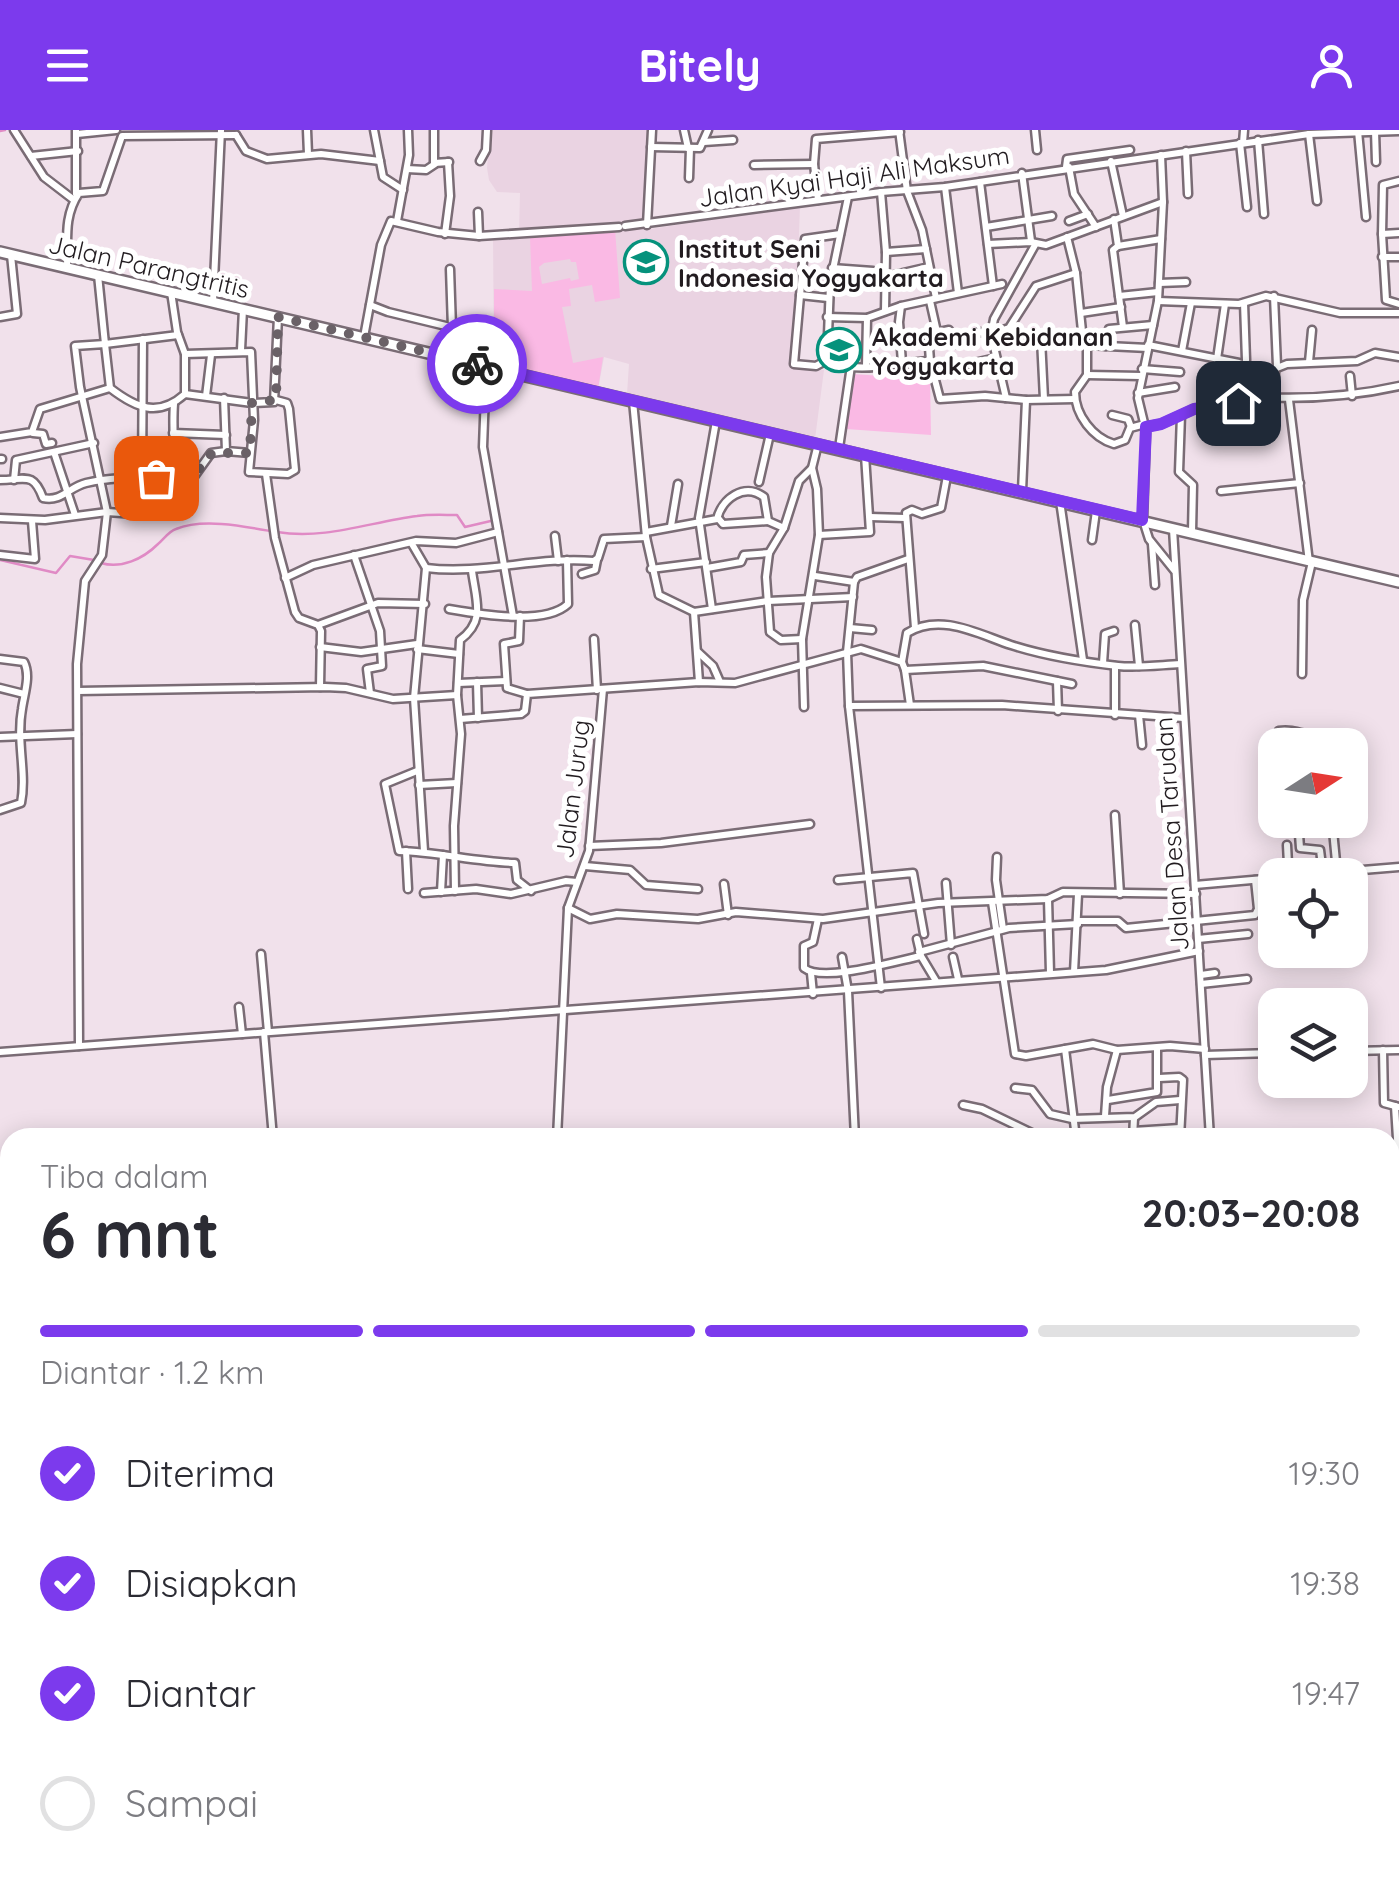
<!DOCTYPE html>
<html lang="id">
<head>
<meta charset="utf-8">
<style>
	:root { --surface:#fff; --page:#f2f2f3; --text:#2b2b33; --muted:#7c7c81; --line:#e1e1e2; --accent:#7c3aed }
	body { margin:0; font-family:Quicksand,sans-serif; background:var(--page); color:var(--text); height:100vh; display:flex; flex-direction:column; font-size:38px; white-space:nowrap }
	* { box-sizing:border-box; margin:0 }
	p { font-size:32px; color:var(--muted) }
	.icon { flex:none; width:55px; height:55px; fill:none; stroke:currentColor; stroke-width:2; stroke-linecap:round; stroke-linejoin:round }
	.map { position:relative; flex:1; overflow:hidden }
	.sheet { position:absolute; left:0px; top:998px; width:1400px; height:752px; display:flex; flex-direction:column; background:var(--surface); border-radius:30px 30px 0 0; box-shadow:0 5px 25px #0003 }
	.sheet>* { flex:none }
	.needle { width:65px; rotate:78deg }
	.buttons { position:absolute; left:1258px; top:598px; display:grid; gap:20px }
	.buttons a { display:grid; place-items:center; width:110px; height:110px; border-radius:20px; background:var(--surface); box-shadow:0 5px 25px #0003; font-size:50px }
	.pin { position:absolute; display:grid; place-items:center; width:85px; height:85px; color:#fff; margin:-42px; border-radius:20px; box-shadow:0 5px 15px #0006 }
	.courier { position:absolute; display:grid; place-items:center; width:100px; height:100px; margin:-50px; border:8px solid #7c3aed; border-radius:50%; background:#fff; color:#222; box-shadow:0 2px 12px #0007 }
	.overview em { font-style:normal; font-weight:700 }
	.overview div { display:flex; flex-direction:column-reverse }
	.overview { display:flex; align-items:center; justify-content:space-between; height:170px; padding:0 40px }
	h1 { font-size:65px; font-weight:700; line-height:75px }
	.bar { display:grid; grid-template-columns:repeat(4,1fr); gap:15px 10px; align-content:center; height:120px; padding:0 40px }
	.bar i { height:12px; border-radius:8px; background:var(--line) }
	.bar .active { background:var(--accent) }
	.bar p { grid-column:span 4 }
	ol { padding:0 40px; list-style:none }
	li { display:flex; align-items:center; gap:30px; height:110px }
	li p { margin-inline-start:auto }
	li .icon { padding:10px; border-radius:50%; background:var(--accent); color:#fff; stroke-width:4 }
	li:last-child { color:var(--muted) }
	li i { width:55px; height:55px; border:5px solid var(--line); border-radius:50% }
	header { display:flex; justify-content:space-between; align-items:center; height:130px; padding:0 40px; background:var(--accent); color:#fff; font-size:45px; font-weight:700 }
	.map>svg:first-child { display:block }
	.built { fill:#ead3e2 }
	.green { fill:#fab9e4; fill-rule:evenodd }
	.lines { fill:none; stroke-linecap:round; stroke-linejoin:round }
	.stream { stroke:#e08ac5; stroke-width:2.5 }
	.river { stroke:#e08ac5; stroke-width:9 }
	.minor-casing { stroke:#7a6c75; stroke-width:11 }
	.major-casing { stroke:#7a6c75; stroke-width:14 }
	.minor { stroke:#fff; stroke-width:6 }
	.major { stroke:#fff; stroke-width:9 }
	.done { stroke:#6a6167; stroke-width:10; stroke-dasharray:0 18 }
	.route { stroke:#7c3aed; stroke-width:12 }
	.labels { text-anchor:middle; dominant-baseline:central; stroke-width:10; stroke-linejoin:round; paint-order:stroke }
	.street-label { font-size:25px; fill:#221c20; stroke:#fff }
	.poi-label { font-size:25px; font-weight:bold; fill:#221c20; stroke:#fff; text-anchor:start }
</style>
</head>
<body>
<header><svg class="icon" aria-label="menu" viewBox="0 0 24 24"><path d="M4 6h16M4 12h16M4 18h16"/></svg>Bitely<svg class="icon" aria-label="person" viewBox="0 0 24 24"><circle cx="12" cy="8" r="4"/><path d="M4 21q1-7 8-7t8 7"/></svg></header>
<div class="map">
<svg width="1399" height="1749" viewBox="0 0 1399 1749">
	<rect width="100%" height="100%" fill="#f1e1eb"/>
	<polygon class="built" points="490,0 649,0 644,100 800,76 794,236 824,240 815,309 627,264 629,234 604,227 598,259 494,233 493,105 519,104 520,63 497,62 489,50 487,38"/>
	<g class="green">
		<path d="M615,99L620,168L595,172L592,155L569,159L571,176L562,177L573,233L603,227L598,259L494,233V159L532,161L530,107ZM570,129L571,132H576L579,149L571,151L570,148L542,154L539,137L544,133Z"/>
		<polygon points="852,244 930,249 931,305 846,299"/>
	</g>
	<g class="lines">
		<g class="stream">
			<polyline points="0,1 5,0"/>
			<polyline points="486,319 490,242"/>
			<path d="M277,402C325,410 370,392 417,386C430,384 444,385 457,385L465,397L495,390"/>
			<polyline points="0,430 56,443 70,426 94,430"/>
			<path d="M101,433C121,439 143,429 158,414C163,410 169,401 176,399C202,388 243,396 270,401"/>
		</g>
		<g class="river">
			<polyline points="1390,1540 1399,1542"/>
			<polyline points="742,1749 779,1740"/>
		</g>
		<defs>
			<g id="minor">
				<polyline points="14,0 44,47 74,70"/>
				<polyline points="76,0 76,64"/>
				<polyline points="307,0 308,24"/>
				<polyline points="374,0 383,47 403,60"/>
				<polyline points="434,0 434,33 449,32"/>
				<polyline points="684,0 688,18"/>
				<polyline points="899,0 907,61 922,100 936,168"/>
				<polyline points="1035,0 1037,20"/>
				<polyline points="1358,1 1366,87"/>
				<polyline points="1375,1 1376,32"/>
				<polyline points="77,4 116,0"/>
				<polyline points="1309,4 1317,71"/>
				<polyline points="236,5 246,21 267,29 321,24 380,31"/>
				<polyline points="1258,10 1264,84"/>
				<polyline points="704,12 733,10"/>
				<polyline points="1240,13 1247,77"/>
				<polyline points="1243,13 1244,0"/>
				<polyline points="651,17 700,18 708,0"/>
				<polyline points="1186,21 1188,64"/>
				<polyline points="1161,25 1163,72 1158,171 1138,268 1146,301 1143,390 1149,409 1174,440"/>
				<polyline points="31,26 78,21"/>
				<polyline points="480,31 486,20 487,0"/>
				<polyline points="1111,31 1123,86"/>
				<polyline points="754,35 814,34"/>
				<polyline points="1066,37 1067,29 1130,20"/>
				<polyline points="1069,37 1074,64 1096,97"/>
				<polyline points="407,39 426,40 435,34"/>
				<polyline points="1022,43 1031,111"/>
				<polyline points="689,48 690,18"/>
				<polyline points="1399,51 1383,55 1382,104 1386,170 1399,174"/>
				<polyline points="980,52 993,156"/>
				<polyline points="945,57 958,163"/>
				<polyline points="881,62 886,122 885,181"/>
				<polyline points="818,70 814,34 816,9 900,2"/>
				<polyline points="478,82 479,106"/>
				<polyline points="1114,89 1118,116 1113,120 1123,197"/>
				<polyline points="397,91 409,25 408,0"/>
				<polyline points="1069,91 1088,84"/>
				<polyline points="647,95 652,0"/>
				<polyline points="625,96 881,62 945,57 1309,4 1399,1"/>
				<polyline points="986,97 1052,86"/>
				<polyline points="445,104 450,66 448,32"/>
				<path d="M840,104L805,109L794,234L816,236L827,230C856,246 899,232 930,231"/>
				<polyline points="1382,104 1399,103"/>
				<path d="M1067,107L1076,143L1082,201L1087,217V245L1075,262C1075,285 1093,308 1114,314L1125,310L1130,298L1145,294"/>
				<polyline points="988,114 1031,112 1046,115 1163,72"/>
				<polyline points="1118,116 1161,109"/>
				<polyline points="886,122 926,119"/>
				<polyline points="1382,127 1399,127"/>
				<path d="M67,138C68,110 63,87 79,63L103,61L122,6L236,5"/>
				<polyline points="832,138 873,141 890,146 929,137"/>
				<polyline points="450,139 452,198"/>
				<polyline points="98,145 105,214 178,205"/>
				<polyline points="1159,153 1186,152"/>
				<polyline points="800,165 828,168"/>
				<polyline points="1119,166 1158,162"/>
				<polyline points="1274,166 1277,236"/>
				<polyline points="930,171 937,202"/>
				<polyline points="1158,171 1239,174 1266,166 1340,183 1399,183"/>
				<polyline points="213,172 221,0"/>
				<polyline points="370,175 388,182 483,205 482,235"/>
				<polyline points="901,176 899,192 902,233"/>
				<polyline points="1081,183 1121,177"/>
				<polyline points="0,187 17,184 11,125"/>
				<polyline points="827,187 867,188 901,176 1002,154"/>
				<polyline points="928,204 930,231 940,269 985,266 1026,270 1075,269"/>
				<polyline points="364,207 381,115 391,91 438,102 479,106 619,97"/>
				<polyline points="1041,209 1044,269"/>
				<polyline points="900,210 949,200"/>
				<polyline points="955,214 979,202 991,204 1009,198 1036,156 1076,143"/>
				<polyline points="1087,215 1148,218"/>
				<polyline points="1148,215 1239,233 1261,240 1272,240 1287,234 1357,231 1375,223 1399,227"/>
				<polyline points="1105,216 1109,199 1153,195"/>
				<polyline points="241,220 243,179"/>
				<polyline points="1182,221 1191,173"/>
				<polyline points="185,224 251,222 254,290 249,342 288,344 295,340 289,279 287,273 276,270"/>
				<polyline points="827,230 830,154 848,67"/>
				<polyline points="1309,232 1312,200"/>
				<polyline points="486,236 483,317 513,486"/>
				<polyline points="866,236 867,188"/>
				<polyline points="1142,239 1180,242"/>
				<polyline points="1275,239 1275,269"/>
				<polyline points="934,242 996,228"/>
				<polyline points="1087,245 1141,246"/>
				<polyline points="1350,246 1352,266"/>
				<polyline points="1138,263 1175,257"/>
				<polyline points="185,264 252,273 274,272 278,187"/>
				<polyline points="206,266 211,225"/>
				<path d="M1243,266C1297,270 1346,268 1399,256"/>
				<polyline points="224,268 226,321 250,323"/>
				<polyline points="1006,268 991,204 994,189 1035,115"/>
				<polyline points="1289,270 1309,432"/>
				<polyline points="633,271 646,407 659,465 694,482 768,471 853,467"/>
				<polyline points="1219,276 1217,229 1225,174"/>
				<polyline points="1112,285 1128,289 1131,297"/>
				<polyline points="1181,285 1179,342 1193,355 1192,402"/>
				<polyline points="1145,297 1161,294 1194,279 1240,271 1246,230 1244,173"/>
				<polyline points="33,303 43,304 46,314 52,313"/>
				<polyline points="173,303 226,305"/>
				<polyline points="0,307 32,302 40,279 110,258"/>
				<polyline points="839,318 851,236"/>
				<polyline points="54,322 75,385"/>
				<polyline points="0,329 2,329"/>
				<polyline points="266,344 275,408 295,482 299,488 318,495 321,501 320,557"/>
				<polyline points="142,347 143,209"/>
				<path d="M0,350C25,350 33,341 43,368C62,372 69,357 86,353C116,346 145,348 175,347"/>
				<polyline points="14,350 16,330 94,313"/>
				<polyline points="175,352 193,348 211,323 226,321"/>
				<polyline points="759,352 770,304"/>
				<polyline points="1022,361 1026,270"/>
				<polyline points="1221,361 1300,353"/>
				<polyline points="1060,371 1083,530"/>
				<path d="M151,384L168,385C180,349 171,311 174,274"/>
				<polyline points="870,387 905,388"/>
				<polyline points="0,388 45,390 107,382 150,385 153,347"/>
				<polyline points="718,388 723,394 768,391"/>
				<polyline points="671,396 678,354"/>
				<polyline points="1173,399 1210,1008"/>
				<path d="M646,402L717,389C722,369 744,352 764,367L768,391L784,398"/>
				<polyline points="819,405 870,402 865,325"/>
				<polyline points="555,406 558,431"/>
				<polyline points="1092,410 1096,381"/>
				<polyline points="412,414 426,438 414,568 424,721"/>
				<polyline points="1152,414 1155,455"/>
				<polyline points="0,425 35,429 32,391"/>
				<polyline points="354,425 380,501 382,536 367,539 370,563"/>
				<path d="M426,438C483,445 537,426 594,431L598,428L604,409L646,407"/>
				<polyline points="707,438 741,432 744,425 769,423"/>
				<polyline points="651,439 706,432"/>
				<polyline points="582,444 595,440 597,430"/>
				<polyline points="815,446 854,452 857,447 908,429"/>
				<polyline points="285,448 313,435 416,411 456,413 498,402"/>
				<polyline points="854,452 847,522 849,576 881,858"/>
				<path d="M449,479C478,484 545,496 568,474L567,430"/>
				<polyline points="712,479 699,388 716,291"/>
				<polyline points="694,482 699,552"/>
				<polyline points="520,486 519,511 504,514 507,558 527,564"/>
				<polyline points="318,495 378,473 425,474"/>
				<polyline points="1135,495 1139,536"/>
				<polyline points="850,498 872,500"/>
				<polyline points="915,498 906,383 912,380 922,384 941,378 947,346"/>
				<polyline points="594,509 597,560"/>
				<polyline points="802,509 781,510 770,502 766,447 769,423 784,398 799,351 812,338"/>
				<polyline points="320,517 361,522 417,514"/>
				<polyline points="417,519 459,524"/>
				<polyline points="698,522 713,536 720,552"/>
				<path d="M0,529L24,532C31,546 24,564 22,579C16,612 27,643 21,673L0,680"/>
				<path d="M902,532L907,503C941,482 980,505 1011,515C1045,526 1083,532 1118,536C1138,538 1160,535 1180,534"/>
				<polyline points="1103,533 1105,504 1114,501"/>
				<polyline points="905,540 910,575"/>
				<polyline points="1302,544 1303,470 1312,432"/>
				<polyline points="1057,551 1058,581"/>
				<polyline points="477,552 478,588"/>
				<polyline points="458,553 506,551"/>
				<polyline points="0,558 24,564"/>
				<polyline points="78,561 325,557 346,558 393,569 457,565"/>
				<polyline points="849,576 1002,575 1184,588"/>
				<polyline points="804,577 802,509 819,405 817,359 812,338 818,314"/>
				<polyline points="1115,585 1115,536"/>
				<polyline points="1139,585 1142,615"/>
				<polyline points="460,589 521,584 525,581 527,564 699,552 735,553 861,519 902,532 905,540 983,536 1072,554"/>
				<polyline points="0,607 77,604"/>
				<path d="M1279,615V601C1294,598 1308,607 1323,607L1326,615"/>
				<path d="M417,641L385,654L399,721C438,722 476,732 515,733L517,750L531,761"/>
				<polyline points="419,655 457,653"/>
				<polyline points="1115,685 1120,764"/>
				<polyline points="1298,690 1300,718 1320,720 1323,744"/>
				<polyline points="1332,690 1337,742"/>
				<polyline points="1287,715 1288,734 1297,736 1298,745"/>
				<polyline points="589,716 661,713 810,694"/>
				<polyline points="406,721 408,759"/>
				<polyline points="997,727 996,750 1003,799"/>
				<polyline points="585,736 630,740 646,755 698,759"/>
				<polyline points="1302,745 1399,737"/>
				<polyline points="838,750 913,743 924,804"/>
				<polyline points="946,753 951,815"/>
				<polyline points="724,754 728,785"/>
				<polyline points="1195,755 1275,748"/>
				<path d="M455,761L454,696L461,604L457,565L460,510C486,491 476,471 472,441"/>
				<polyline points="441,762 443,725"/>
				<polyline points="424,763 476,759 511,764 566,751 577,752"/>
				<polyline points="1048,769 1050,843"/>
				<polyline points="992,772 1015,924 1026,926 1093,914 1117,920 1170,916 1205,919"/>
				<polyline points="568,778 590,789 617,784 698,789 736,782 823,789 938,773 1048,769 1063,762 1196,764"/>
				<path d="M818,789L813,812L804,816V838C823,853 896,831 921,826"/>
				<polyline points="1079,791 1118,791 1126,798 1255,785 1258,779 1255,750"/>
				<polyline points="917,809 921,826 936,851"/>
				<polyline points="1198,809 1248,804"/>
				<polyline points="919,822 1009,798 1078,794"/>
				<polyline points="261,824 268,902"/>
				<polyline points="842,827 848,861 855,1008"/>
				<polyline points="953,827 958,849"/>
				<polyline points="1074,842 1078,764"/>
				<polyline points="811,843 813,864"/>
				<polyline points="1201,845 1215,843"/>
				<polyline points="1201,854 1247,849"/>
				<polyline points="239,877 242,904"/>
				<polyline points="264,902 273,1008"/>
				<path d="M79,916L77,534L85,451L102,425L107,382L80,257L75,216L105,214L110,258C136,278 158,288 185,264V224L177,202L171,162"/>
				<polyline points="1065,919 1076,1008"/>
				<polyline points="1383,920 1384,973 1399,977"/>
				<polyline points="1350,921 1399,920"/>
				<polyline points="0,922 1106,840 1199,821"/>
				<polyline points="1205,925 1275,923"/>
				<polyline points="1159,948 1179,947 1183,950 1180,1008"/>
				<polyline points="1015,958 1032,960 1050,984 1072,989 1135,987 1156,972 1180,970"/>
				<polyline points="1108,970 1157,962 1157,919"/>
				<polyline points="963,975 982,979 1042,1008"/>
				<polyline points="1395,976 1399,1041"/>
				<polyline points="1105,986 1107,957 1117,920"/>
				<polyline points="1133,1001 1180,998"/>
				<polyline points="557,1008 568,778 589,721 603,559"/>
				<polyline points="1133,1008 1134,988"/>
				<polyline points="0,1255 10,1255"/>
				<polyline points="1397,1283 1398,1377"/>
				<polyline points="1390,1462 1399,1461"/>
				<polyline points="0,1474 10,1471"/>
				<polyline points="0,1503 10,1502"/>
				<polyline points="0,1520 10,1563"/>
				<polyline points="1390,1522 1399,1533"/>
				<polyline points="1390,1578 1399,1578"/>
				<polyline points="1390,1645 1399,1648"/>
				<polyline points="1398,1725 1393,1686 1399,1674"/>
				<polyline points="51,1740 54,1749"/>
				<polyline points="295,1740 297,1749"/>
				<polyline points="879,1740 880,1749"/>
				<polyline points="938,1740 940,1749"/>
				<polyline points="1002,1740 1003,1749"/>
				<polyline points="1070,1740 1070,1745"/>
				<polyline points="1142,1740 1146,1749"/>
				<polyline points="1273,1740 1273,1749"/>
				<polyline points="1124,1741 1127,1749"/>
				<polygon points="219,1742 221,1743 220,1744 218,1743"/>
				<polyline points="902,1744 902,1749"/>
				<polyline points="377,1749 377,1740"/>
				<polyline points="493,1749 504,1740"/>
				<polyline points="1161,1749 1162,1740"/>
				<polyline points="1346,1749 1358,1740"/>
			</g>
			<g id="major">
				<polyline points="0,122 1399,452"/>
				<polyline points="1390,1504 1399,1503"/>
				<polyline points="238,1749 280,1740"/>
			</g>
		</defs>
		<use href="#minor" class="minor-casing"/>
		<use href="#major" class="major-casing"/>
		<use href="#minor" class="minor"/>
		<use href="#major" class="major"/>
	</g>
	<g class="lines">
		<polyline class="done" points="156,348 175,347 175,352 190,350 212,323 250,323 252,273 276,270 278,187 477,234"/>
		<polyline class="route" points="477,234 1142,390 1146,297 1161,294 1194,279 1238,273"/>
	</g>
	<defs>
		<symbol id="university-ring" viewBox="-11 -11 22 22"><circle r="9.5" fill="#fff" stroke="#06927c" stroke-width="1.5"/><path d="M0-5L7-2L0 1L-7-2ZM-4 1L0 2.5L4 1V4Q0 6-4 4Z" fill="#06927c"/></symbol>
	</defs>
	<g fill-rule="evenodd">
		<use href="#university-ring" x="621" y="107" width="50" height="50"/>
		<use href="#university-ring" x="814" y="195" width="50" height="50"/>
	</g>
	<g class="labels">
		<g class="street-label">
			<text transform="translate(854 46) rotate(-8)">Jalan Kyai Haji Ali Maksum</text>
			<text transform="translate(149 136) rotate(13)">Jalan Parangtritis</text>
			<text transform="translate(572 659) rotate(-83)">Jalan Jurug</text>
			<text transform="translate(1171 704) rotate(-94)">Jalan Desa Tarudan</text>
		</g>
		<g class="poi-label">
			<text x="678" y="118">Institut Seni<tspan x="678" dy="29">Indonesia Yogyakarta</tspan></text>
			<text x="872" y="206">Akademi Kebidanan<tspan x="872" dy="29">Yogyakarta</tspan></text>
		</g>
	</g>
</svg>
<div class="buttons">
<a><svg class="needle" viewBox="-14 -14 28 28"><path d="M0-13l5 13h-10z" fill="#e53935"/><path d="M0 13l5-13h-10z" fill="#7c7c81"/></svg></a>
<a><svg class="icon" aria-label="locate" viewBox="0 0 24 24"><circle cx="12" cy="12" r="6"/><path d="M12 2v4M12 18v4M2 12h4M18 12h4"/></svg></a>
<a><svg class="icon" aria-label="layers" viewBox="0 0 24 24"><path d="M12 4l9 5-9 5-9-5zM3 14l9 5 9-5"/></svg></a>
</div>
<div class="pin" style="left:156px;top:348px;background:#ea580c"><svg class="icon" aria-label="bag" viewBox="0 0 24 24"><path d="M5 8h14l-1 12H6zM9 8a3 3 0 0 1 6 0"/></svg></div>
<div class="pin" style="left:1238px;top:273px;background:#1f2937"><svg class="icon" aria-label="home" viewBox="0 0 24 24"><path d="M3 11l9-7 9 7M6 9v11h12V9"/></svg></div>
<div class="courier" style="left:477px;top:234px"><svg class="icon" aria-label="bike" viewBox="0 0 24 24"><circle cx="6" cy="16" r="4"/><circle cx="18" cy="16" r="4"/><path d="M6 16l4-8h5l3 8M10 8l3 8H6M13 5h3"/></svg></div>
<section class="sheet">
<div class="overview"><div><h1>6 mnt</h1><p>Tiba dalam</p></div><em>20:03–20:08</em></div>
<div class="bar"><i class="active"></i><i class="active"></i><i class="active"></i><i></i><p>Diantar · 1.2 km</p></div>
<ol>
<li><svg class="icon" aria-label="check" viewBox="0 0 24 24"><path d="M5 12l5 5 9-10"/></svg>Diterima<p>19:30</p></li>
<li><svg class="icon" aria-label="check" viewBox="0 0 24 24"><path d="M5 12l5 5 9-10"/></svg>Disiapkan<p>19:38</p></li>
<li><svg class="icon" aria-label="check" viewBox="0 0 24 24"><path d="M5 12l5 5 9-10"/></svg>Diantar<p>19:47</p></li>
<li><i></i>Sampai</li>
</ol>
</section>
</div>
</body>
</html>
